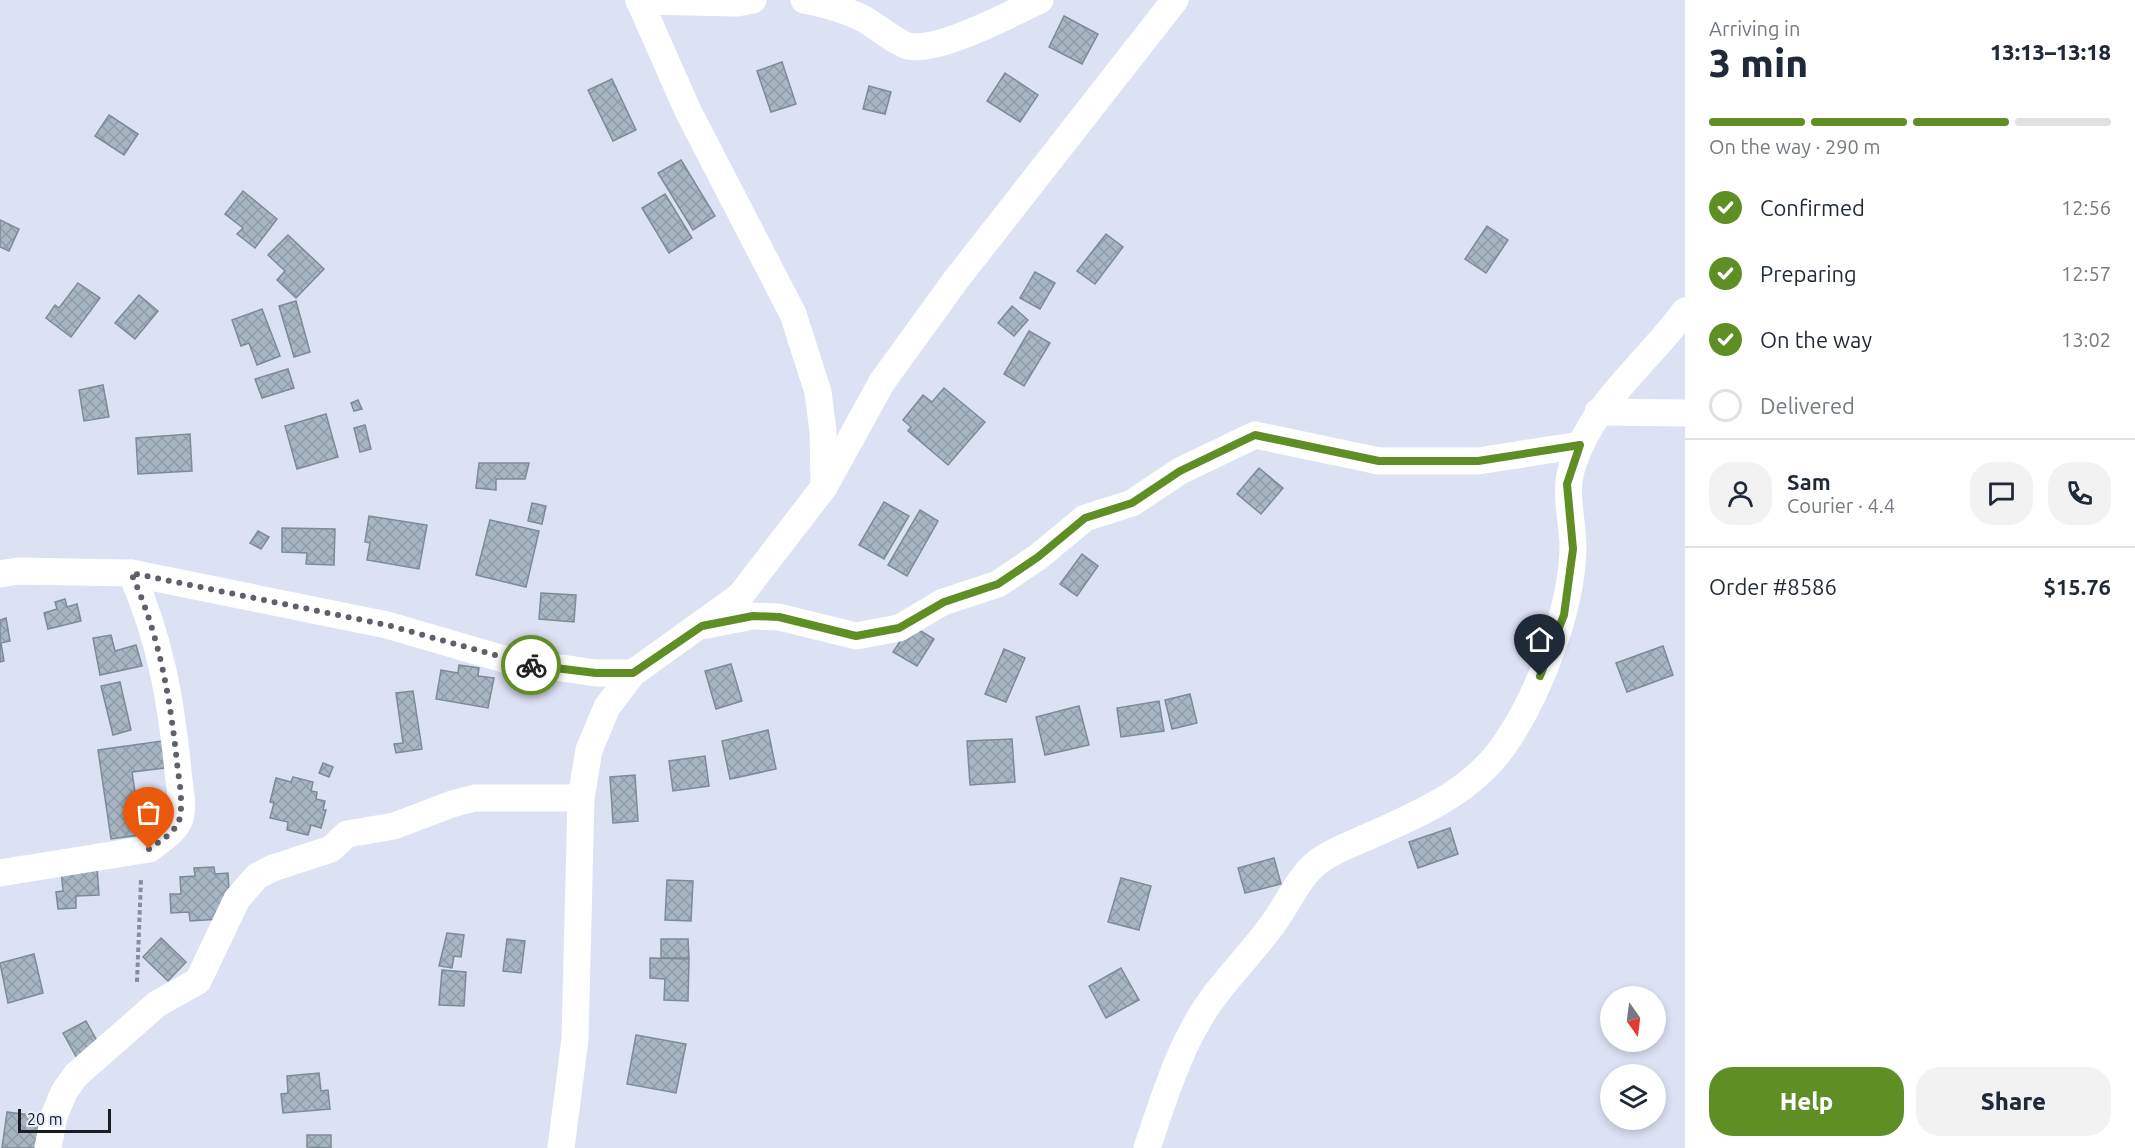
<!DOCTYPE html>
<html lang="en">
<head>
<meta charset="utf-8">
<style>
	:root { --surface:#fff; --page:#f2f2f3; --text:#1f2937; --muted:#747a83; --line:#e0e1e3; --accent:#5e8e24 }
	body { margin:0; font-family:Ubuntu,sans-serif; background:var(--page); color:var(--text); height:100vh; display:flex; flex-direction:column; font-size:22px; white-space:nowrap }
	* { box-sizing:border-box; margin:0 }
	p { font-size:20px; color:var(--muted) }
	.icon { flex:none; width:33px; height:33px; fill:none; stroke:currentColor; stroke-width:2; stroke-linecap:round; stroke-linejoin:round }
	.map { position:relative; flex:1; overflow:hidden }
	.details { display:flex; flex-direction:column; background:var(--surface); width:450px }
	.details>* { flex:none }
	.needle { width:39px; rotate:166deg }
	.controls { position:absolute; left:1600px; top:986px; display:grid; gap:12px }
	.controls a { display:grid; place-items:center; width:66px; height:66px; border-radius:50%; background:var(--surface); box-shadow:0 3px 9px #0003; font-size:30px }
	.scale { position:absolute; left:18px; bottom:15px; width:93px; box-sizing:border-box; padding-left:6px; border:3px solid #1a1c22; border-top:0; font-size:16px; line-height:21px; white-space:nowrap; color:#1a1c22; -webkit-text-stroke:4px #ebeffd; paint-order:stroke }
	.pin { position:absolute; display:grid; place-items:center; width:51px; height:51px; color:#fff; margin:-62px -26px; border-radius:50% 50% 50% 0; rotate:-45deg; box-shadow:0 0 6px #0007 }
	.pin .icon { rotate:45deg }
	.courier { position:absolute; display:grid; place-items:center; width:60px; height:60px; margin:-30px; border:4px solid #5e8e24; border-radius:50%; background:#fff; color:#222; box-shadow:0 2px 8px #0007 }
	.headline em { font-style:normal; font-weight:800 }
	.headline div { display:flex; flex-direction:column-reverse }
	.headline { display:flex; align-items:center; justify-content:space-between; height:102px; padding:0 24px }
	h1 { font-size:39px; font-weight:800; line-height:45px }
	.bar { display:grid; grid-template-columns:repeat(4,1fr); gap:9px 6px; align-content:center; height:72px; padding:0 24px }
	.bar i { height:8px; border-radius:4px; background:var(--line) }
	.bar .active { background:var(--accent) }
	.bar p { grid-column:span 4 }
	.line { display:flex; align-items:center; gap:15px; padding:0 24px; border-top:2px solid var(--line) }
	.line div { flex:1 }
	.round { display:grid; place-items:center; flex:none; width:63px; height:63px; border-radius:24px; background:var(--page) }
	ol { padding:0 24px; list-style:none }
	li { display:flex; align-items:center; gap:18px; height:66px }
	li p { margin-inline-start:auto }
	li .icon { padding:6px; border-radius:50%; background:var(--accent); color:#fff; stroke-width:4 }
	li:last-child { color:var(--muted) }
	li i { width:33px; height:33px; border:3px solid var(--line); border-radius:50% }
	.action { display:flex; gap:12px; margin-top:auto; padding:12px 24px }
	.action a { flex:1; height:69px; border-radius:24px; background:var(--accent); color:#fff; font-size:24px; font-weight:800; line-height:69px; text-align:center }
	.action a+a { background:var(--page); color:var(--text) }
	main { display:flex; flex:1; min-height:0 }
	.map>svg:first-child { display:block }
	.building { fill:url(#building-cross-hatch); stroke:#7d8b97; stroke-width:1.5 }
	.lines { fill:none; stroke-linecap:round; stroke-linejoin:round }
	.path { stroke:#898d9a; stroke-width:4; stroke-dasharray:4.5 3; stroke-linecap:butt }
	.street { stroke:#fff; stroke-width:27 }
	.done { stroke:#5e616b; stroke-width:6; stroke-dasharray:0 10.8 }
	.route { stroke:#5e8e24; stroke-width:8 }
</style>
</head>
<body>
<main>
<div class="map">
<svg width="1685" height="1148" viewBox="0 0 1685 1148">
	<defs>
		<pattern id="building-cross-hatch" width="8" height="8" patternUnits="userSpaceOnUse" patternTransform="scale(1.5)"><rect width="8" height="8" fill="#a7b6c2"/><path d="M0 0l8 8M0 8l8-8" fill="none" stroke="#8f9ca6"/></pattern>
	</defs>
	<rect width="100%" height="100%" fill="#dce2f3"/>
	<g class="building">
		<polygon points="1064,16 1098,34 1082,64 1049,47"/>
		<polygon points="782,62 796,104 771,112 757,71"/>
		<polygon points="1005,73 1038,95 1020,122 987,101"/>
		<polygon points="612,79 636,130 613,141 588,90"/>
		<polygon points="869,86 891,92 885,114 863,109"/>
		<polygon points="109,115 138,134 124,155 95,136"/>
		<polygon points="681,160 715,216 693,230 658,173"/>
		<polygon points="243,191 277,219 255,248 237,234 243,228 225,214"/>
		<polygon points="665,194 692,238 669,253 642,208"/>
		<polygon points="0,220 19,229 9,251 0,247"/>
		<polygon points="1487,226 1508,240 1486,273 1465,259"/>
		<polygon points="1106,234 1123,247 1095,284 1077,271"/>
		<polygon points="288,235 324,269 296,298 277,280 285,271 268,255"/>
		<polygon points="1035,272 1055,283 1040,309 1020,298"/>
		<polygon points="78,283 100,298 71,337 46,318 55,305 59,308"/>
		<polygon points="139,295 158,311 135,339 115,323"/>
		<polygon points="296,301 310,352 294,357 279,306"/>
		<polygon points="1012,306 1028,320 1014,336 998,323"/>
		<polygon points="262,309 280,356 257,365 249,343 241,346 232,320"/>
		<polygon points="1029,331 1050,343 1024,386 1004,374"/>
		<polygon points="288,369 294,388 262,398 255,379"/>
		<polygon points="103,385 109,417 84,421 79,390"/>
		<polygon points="944,388 985,422 948,465 908,431 911,427 903,420 923,395 932,402"/>
		<polygon points="358,400 362,409 354,411 351,403"/>
		<polygon points="326,414 338,457 297,469 285,426"/>
		<polygon points="365,425 371,449 360,452 354,428"/>
		<polygon points="190,434 192,471 138,474 136,438"/>
		<polygon points="479,463 529,463 525,479 496,479 496,490 476,488"/>
		<polygon points="1259,468 1283,488 1261,514 1237,494"/>
		<polygon points="884,502 909,516 884,559 859,545"/>
		<polygon points="532,503 546,506 542,524 528,521"/>
		<polygon points="920,510 938,521 907,576 888,565"/>
		<polygon points="369,516 427,525 419,569 367,560 370,543 365,542"/>
		<polygon points="490,520 539,531 526,587 476,575"/>
		<polygon points="282,528 335,529 334,565 306,564 307,553 282,552"/>
		<polygon points="258,531 269,537 261,549 250,543"/>
		<polygon points="1082,554 1098,566 1077,596 1060,584"/>
		<polygon points="541,593 576,595 574,622 539,619"/>
		<polygon points="65,599 67,607 77,604 81,621 48,629 44,613 57,609 55,602"/>
		<polygon points="6,618 10,641 1,643 4,661 0,662 0,620"/>
		<polygon points="911,625 934,639 917,666 893,652"/>
		<polygon points="111,635 115,651 136,645 142,666 100,675 93,638"/>
		<polygon points="1663,646 1673,675 1627,692 1616,663"/>
		<polygon points="1004,649 1025,658 1006,702 985,694"/>
		<polygon points="731,664 742,701 716,709 705,671"/>
		<polygon points="459,665 479,668 478,676 494,678 488,708 436,699 441,670 458,673"/>
		<polygon points="120,682 131,730 113,735 101,686"/>
		<polygon points="413,691 422,749 396,753 394,744 403,743 396,693"/>
		<polygon points="1190,694 1197,723 1172,729 1165,700"/>
		<polygon points="1159,701 1164,731 1121,737 1117,708"/>
		<polygon points="1079,706 1089,745 1045,755 1036,717"/>
		<polygon points="768,730 776,769 730,779 722,741"/>
		<polygon points="1012,739 1015,782 970,785 967,741"/>
		<polygon points="169,740 173,767 132,772 137,805 158,802 162,832 111,839 98,750"/>
		<polygon points="705,756 709,786 673,791 669,761"/>
		<polygon points="323,763 333,767 329,777 319,773"/>
		<polygon points="635,775 638,821 613,823 610,777"/>
		<polygon points="293,777 313,782 311,791 317,792 316,799 325,801 323,810 326,810 321,828 311,825 308,835 287,830 288,822 270,818 274,803 270,802 276,778 291,782"/>
		<polygon points="1450,828 1458,854 1418,868 1409,842"/>
		<polygon points="1274,858 1281,884 1245,893 1238,868"/>
		<polygon points="97,867 99,895 76,896 76,908 58,909 56,892 63,891 61,869"/>
		<polygon points="214,867 215,874 228,873 230,907 221,919 190,921 189,912 171,913 170,894 181,894 180,877 195,876 194,868"/>
		<polygon points="1121,878 1151,886 1139,930 1108,922"/>
		<polygon points="667,880 693,881 691,921 665,920"/>
		<polygon points="447,933 464,935 461,957 454,956 452,968 439,966"/>
		<polygon points="161,938 186,962 168,981 143,957"/>
		<polygon points="507,939 525,941 521,973 503,971"/>
		<polygon points="661,939 688,939 689,958 661,958"/>
		<polygon points="34,954 43,993 8,1003 0,963"/>
		<polygon points="650,958 689,959 688,1001 664,1000 665,979 650,978"/>
		<polygon points="1121,968 1139,1000 1106,1018 1089,986"/>
		<polygon points="442,970 466,972 464,1006 439,1005"/>
		<polygon points="86,1021 101,1048 78,1060 63,1033"/>
		<polygon points="636,1035 686,1044 676,1093 627,1084"/>
		<polygon points="319,1073 321,1091 328,1090 330,1109 283,1113 281,1094 288,1093 287,1076"/>
		<polygon points="7,1112 46,1117 42,1148 2,1148"/>
		<polygon points="307,1135 331,1135 331,1148 307,1147"/>
	</g>
	<g class="lines">
		<polyline class="path" points="137,982 141,879"/>
		<g class="street">
			<polyline points="639,0 688,111 793,314 818,392 823,431 824,484"/>
			<path d="M804,0C825,4 843,9 862,18C877,26 889,38 905,45C933,56 1012,13 1040,0"/>
			<polyline points="639,1 737,3 753,0"/>
			<polyline points="1598,412 1685,413"/>
			<polyline points="0,574 18,571 131,573 387,625 507,660 596,673 633,673"/>
			<polyline points="706,625 753,616 779,617 856,636 899,628 943,602 998,584 1038,557 1085,518 1132,503 1180,471 1255,435 1379,461 1478,461 1580,445"/>
			<path d="M0,873L149,849C160,841 172,834 179,821C185,808 179,785 178,771C171,701 160,637 131,573"/>
			<polyline points="48,1148 54,1116 64,1092 76,1075 157,1004 198,981 237,899 257,876 273,868 331,849 347,834 394,826 452,804 475,798 581,798"/>
			<polyline points="561,1148 575,1039 581,798 589,750 607,707 633,673 740,596 824,487 882,382 955,281 1175,0"/>
			<path d="M1147,1148C1165,1095 1181,1040 1215,995C1234,970 1257,947 1275,921C1289,902 1301,872 1322,859C1338,848 1357,842 1374,834C1426,811 1478,788 1509,738C1541,689 1571,609 1573,551C1574,523 1563,495 1572,467C1591,404 1647,363 1685,311"/>
		</g>
	</g>
	<g class="lines">
		<path class="done" d="M149,849C160,841 177,832 180,817C183,800 179,780 177,763C170,696 159,634 131,573L387,625L531,665"/>
		<polyline class="route" points="531,665 596,673 633,673 702,626 753,616 779,617 856,636 899,628 944,602 998,584 1038,557 1085,518 1132,503 1180,471 1255,435 1379,461 1478,461 1580,445 1567,484 1573,549 1564,615 1540,676"/>
	</g>
</svg>
<div class="controls">
<a><svg class="needle" viewBox="-14 -14 28 28"><path d="M0-13l5 13h-10z" fill="#e53935"/><path d="M0 13l5-13h-10z" fill="#747a83"/></svg></a>
<a><svg class="icon" aria-label="layers" viewBox="0 0 24 24"><path d="M12 4l9 5-9 5-9-5zM3 14l9 5 9-5"/></svg></a>
</div>
<div class="scale">20 m</div>
<div class="pin" style="left:149px;top:849px;background:#ea580c"><svg class="icon" aria-label="bag" viewBox="0 0 24 24"><path d="M5 8h14l-1 12H6zM9 8a3 3 0 0 1 6 0"/></svg></div>
<div class="pin" style="left:1540px;top:676px;background:#1f2937"><svg class="icon" aria-label="home" viewBox="0 0 24 24"><path d="M3 11l9-7 9 7M6 9v11h12V9"/></svg></div>
<div class="courier" style="left:531px;top:665px"><svg class="icon" aria-label="bike" viewBox="0 0 24 24"><circle cx="6" cy="16" r="4"/><circle cx="18" cy="16" r="4"/><path d="M6 16l4-8h5l3 8M10 8l3 8H6M13 5h3"/></svg></div>
</div>
<section class="details">
<div class="headline"><div><h1>3 min</h1><p>Arriving in</p></div><em>13:13–13:18</em></div>
<div class="bar"><i class="active"></i><i class="active"></i><i class="active"></i><i></i><p>On the way · 290 m</p></div>
<ol>
<li><svg class="icon" aria-label="check" viewBox="0 0 24 24"><path d="M5 12l5 5 9-10"/></svg>Confirmed<p>12:56</p></li>
<li><svg class="icon" aria-label="check" viewBox="0 0 24 24"><path d="M5 12l5 5 9-10"/></svg>Preparing<p>12:57</p></li>
<li><svg class="icon" aria-label="check" viewBox="0 0 24 24"><path d="M5 12l5 5 9-10"/></svg>On the way<p>13:02</p></li>
<li><i></i>Delivered</li>
</ol>
<div class="line" style="height:108px"><a class="round"><svg class="icon" aria-label="person" viewBox="0 0 24 24"><circle cx="12" cy="8" r="4"/><path d="M4 21q1-7 8-7t8 7"/></svg></a><div><b>Sam</b><p>Courier · 4.4</p></div><a class="round"><svg class="icon" aria-label="chat" viewBox="0 0 24 24"><path d="M4 5h16v11H9l-5 4z"/></svg></a><a class="round"><svg class="icon" aria-label="phone" viewBox="0 0 24 24"><path d="M5 4h4l2 5-3 2q2 4 5 5l2-3 5 2v4C11 20 4 13 5 4z"/></svg></a></div>
<div class="line" style="height:78px"><div>Order #8586</div><b>$15.76</b></div>
<div class="action"><a>Help</a><a>Share</a></div>
</section>
</main>
</body>
</html>
